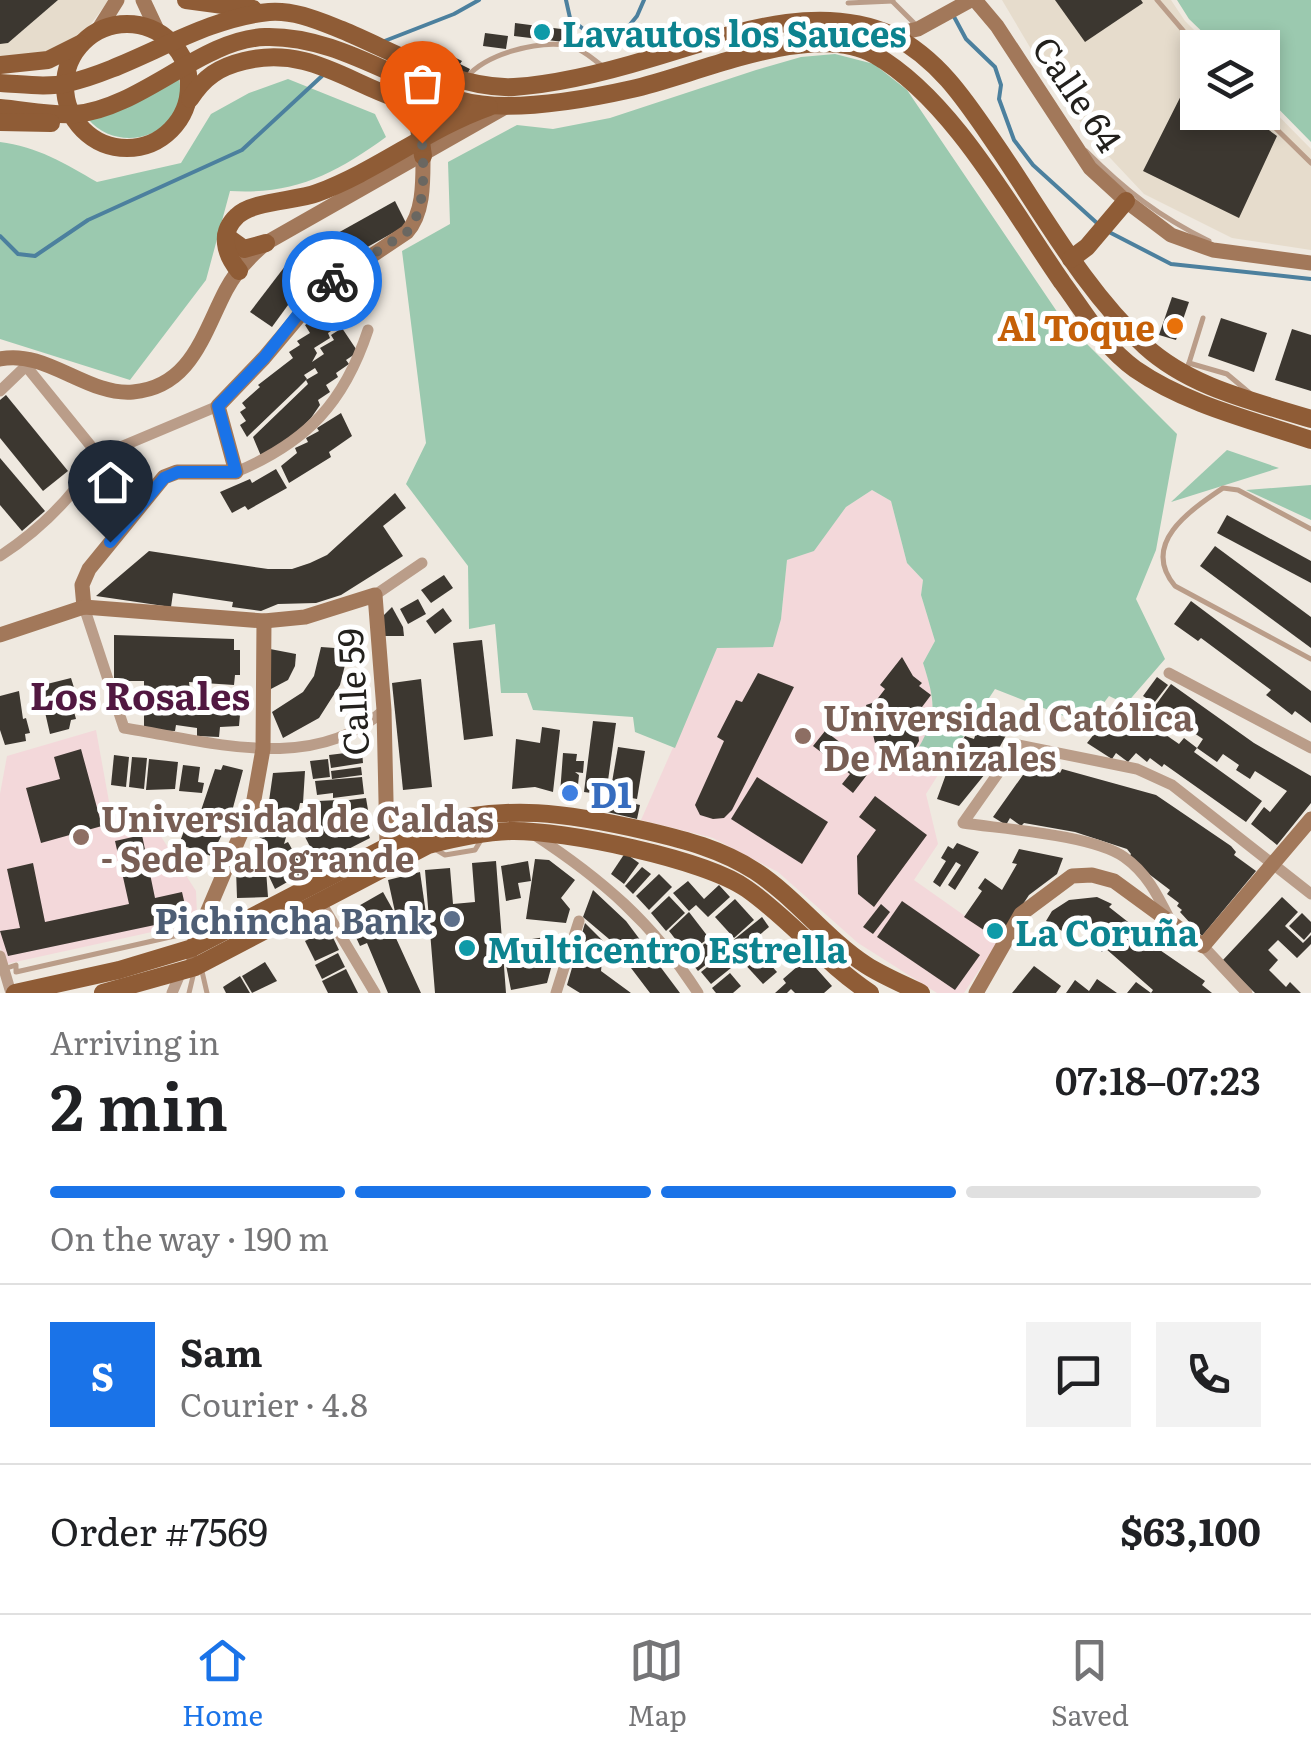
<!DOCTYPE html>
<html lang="en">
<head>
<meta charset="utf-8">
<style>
	:root { --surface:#fff; --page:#f2f2f2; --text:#202124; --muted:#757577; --line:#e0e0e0; --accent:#1a73e8 }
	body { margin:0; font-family:Literata,serif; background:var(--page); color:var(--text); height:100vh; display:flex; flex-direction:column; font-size:38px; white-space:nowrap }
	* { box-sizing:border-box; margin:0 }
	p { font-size:32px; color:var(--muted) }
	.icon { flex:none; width:55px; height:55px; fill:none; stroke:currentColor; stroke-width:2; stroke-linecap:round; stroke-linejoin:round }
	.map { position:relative; height:993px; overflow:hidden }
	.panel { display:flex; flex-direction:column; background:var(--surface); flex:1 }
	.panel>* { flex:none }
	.controls { position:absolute; left:1180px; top:30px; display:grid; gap:20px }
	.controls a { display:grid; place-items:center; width:100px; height:100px; border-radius:0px; background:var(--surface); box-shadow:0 5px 15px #0003; font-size:50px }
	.pin { position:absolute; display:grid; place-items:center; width:85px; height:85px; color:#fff; margin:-102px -42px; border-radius:50% 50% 50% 0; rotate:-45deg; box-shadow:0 0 10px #0007 }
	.pin .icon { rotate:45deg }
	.courier { position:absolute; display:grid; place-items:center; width:100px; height:100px; margin:-50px; border:8px solid #1a73e8; border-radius:50%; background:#fff; color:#222; box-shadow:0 2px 12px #0007 }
	.headline em { font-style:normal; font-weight:600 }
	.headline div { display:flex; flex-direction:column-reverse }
	.headline { display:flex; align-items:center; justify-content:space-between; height:170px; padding:0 50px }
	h1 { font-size:65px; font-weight:600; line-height:75px }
	.bar { display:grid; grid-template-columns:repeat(4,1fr); gap:15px 10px; align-content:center; height:120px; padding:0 50px }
	.bar i { height:12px; border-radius:8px; background:var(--line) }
	.bar .current { background:var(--accent) }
	.bar p { grid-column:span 4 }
	.line { display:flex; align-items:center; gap:25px; padding:0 50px; border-top:2px solid var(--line) }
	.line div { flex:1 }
	.round { display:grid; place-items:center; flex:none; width:105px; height:105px; border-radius:0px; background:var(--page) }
	.menu { display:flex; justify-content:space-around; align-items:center; height:140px; border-top:2px solid var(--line); background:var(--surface); font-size:28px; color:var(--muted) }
	.menu a { display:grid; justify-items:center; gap:5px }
	.menu .current { color:var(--accent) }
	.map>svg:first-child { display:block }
	.built { fill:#e6dccc }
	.education { fill:#f3d8da }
	.green { fill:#9bc9af }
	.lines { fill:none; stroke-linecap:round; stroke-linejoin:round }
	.stream { stroke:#4c809e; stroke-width:4 }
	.building { fill:#3c3730 }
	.lane { stroke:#ba9d89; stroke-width:5 }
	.street { stroke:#ba9d89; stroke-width:11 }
	.secondary { stroke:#a2785a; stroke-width:15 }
	.primary { stroke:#8f5c36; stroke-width:18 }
	.done { stroke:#6a6761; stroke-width:10; stroke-dasharray:0 18 }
	.route { stroke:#1a73e8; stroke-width:12 }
	.culture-dot { fill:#0f9aa8; stroke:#fff; stroke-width:4 }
	.food-dot { fill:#e8710a; stroke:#fff; stroke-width:4 }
	.education-dot { fill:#8d6e63; stroke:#fff; stroke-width:4 }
	.shop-dot { fill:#3f7fe0; stroke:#fff; stroke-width:4 }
	.service-dot { fill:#5c6f8a; stroke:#fff; stroke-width:4 }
	.labels { text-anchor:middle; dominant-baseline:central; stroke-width:10; stroke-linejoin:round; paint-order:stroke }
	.culture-label { font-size:35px; font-weight:bold; fill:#0d838f; stroke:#fff; text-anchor:start }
	.street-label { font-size:35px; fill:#23211d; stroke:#fff }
	.food-label { font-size:35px; font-weight:bold; fill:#c56008; stroke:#fff; text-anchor:end }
	.education-label { font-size:35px; font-weight:bold; fill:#785e54; stroke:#fff; text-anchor:start }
	.shop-label { font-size:35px; font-weight:bold; fill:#366cbe; stroke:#fff; text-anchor:start }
	.service-label { font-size:35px; font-weight:bold; fill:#4e5e75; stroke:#fff; text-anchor:end }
	.neighbourhood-label { font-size:38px; font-weight:bold; fill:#511841; stroke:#fff }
</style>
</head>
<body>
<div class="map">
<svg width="1311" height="993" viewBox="0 0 1311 993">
	<rect width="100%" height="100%" fill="#efe9e0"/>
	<g class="built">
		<polygon points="0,0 109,0 87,29 62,47 35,58 0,61"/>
		<polygon points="1002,0 1171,0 1185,21 1211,47 1198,48 1198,112 1262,112 1263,100 1311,149 1311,250 1232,238 1144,194 1097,144 1050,81"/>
	</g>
	<g class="education">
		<polygon points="872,490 891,501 907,563 923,580 921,595 935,641 923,663 931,689 933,725 914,757 938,775 926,794 938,844 914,880 999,940 964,993 937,993 858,943 778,872 713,838 641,820 717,648 781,619 787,560 814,550 846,507"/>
		<polygon points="96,730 110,807 151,821 196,891 197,914 193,923 6,964 0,947 0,794 7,756"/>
	</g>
	<g class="green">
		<polygon points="1177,0 1311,0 1311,142 1263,93 1262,48 1218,47 1189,19"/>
		<path d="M835,54L874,64L907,90L1062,319L1177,434L1156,550L1136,599L1165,659L1126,704L1109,696L1087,725L995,689L938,775L913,757C937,718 937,707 923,663L935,641L921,595L923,580L907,563L891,501L872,490L846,507L814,551L787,560L781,619L773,647L717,648L675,748L635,732L633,717L533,710L527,693H501L495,624L469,629L468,566L406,484L426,443L402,251L450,224L448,162L517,125L553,129L610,118L756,70L801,57Z"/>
		<path d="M179,79C191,133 121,158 88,119Z"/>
		<path d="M288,79L375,114L386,137C335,174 294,195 230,191L206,280L130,380L0,339V142C36,146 66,164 97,182L181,163L211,114L249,93Z"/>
		<polygon points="1227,450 1279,468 1171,502"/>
		<polygon points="1311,485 1311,520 1246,490"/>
	</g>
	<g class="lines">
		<g class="stream">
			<polyline points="566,0 570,18 594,38 619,38 637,16 644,0"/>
			<polyline points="952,13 966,39 995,67 1001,85 999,99 1014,140 1033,165 1098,224"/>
			<polyline points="382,42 454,14 479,0"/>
			<polyline points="1109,232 1171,264 1311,279"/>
			<polyline points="0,236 18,254 35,256 88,220 242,150 322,76"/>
		</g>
	</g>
	<g class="building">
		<polygon points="0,0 58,0 8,43 0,44"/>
		<polygon points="1055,0 1141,0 1143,3 1085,42"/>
		<polygon points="515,23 561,29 581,36 580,44 514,36"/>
		<polygon points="485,33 508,36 506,49 483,46"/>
		<polygon points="436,48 462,61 460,64 470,69 467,75 430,61"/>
		<polygon points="1198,62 1198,112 1244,112 1277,136 1239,218 1143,171"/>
		<polygon points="395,201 407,225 310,279 293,258"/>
		<polygon points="289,261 307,279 272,327 250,312"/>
		<polygon points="359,283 371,305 328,333 330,338 314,348 317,353 312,362 324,354 320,348 334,340 331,335 342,328 358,352 346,360 349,364 336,373 338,377 326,385 330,392 318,400 320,405 311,418 289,441 261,456 253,437 308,384 306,380 318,373 315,368 304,375 307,379 297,389 247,437 240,425 246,421 240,412 246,408 242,403 260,387 258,385 293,358 289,352 300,345 297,341 310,333 305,325 318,317 315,312"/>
		<polygon points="1172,297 1189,302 1176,340 1159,335"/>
		<polygon points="1221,318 1267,333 1254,372 1208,356"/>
		<polygon points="1292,329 1311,335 1311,391 1275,380"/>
		<polygon points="6,395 68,471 43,491 0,438 0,400"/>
		<polygon points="341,413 352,436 329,452 331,457 289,483 281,466 297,453 295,448 308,442 306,438 319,431 317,428"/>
		<polygon points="0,458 45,511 22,531 0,505"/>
		<polygon points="276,469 287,488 248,510 245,506 232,513 220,492 250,479 252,483"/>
		<polygon points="395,493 406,508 383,526 403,556 341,595 316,603 278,604 261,611 232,607 233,602 173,593 171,607 96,596 149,551 268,569 292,569 310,563 327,555"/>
		<polygon points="1227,515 1311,561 1311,583 1217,533"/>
		<polygon points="1215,546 1311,617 1311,648 1200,566"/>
		<polygon points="444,575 453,588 431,603 421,590"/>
		<polygon points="418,599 426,614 408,624 400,609"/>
		<polygon points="1191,601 1311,691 1311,723 1295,711 1292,715 1266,695 1271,690 1201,638 1198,641 1174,624"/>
		<polygon points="392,607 403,627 404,636 380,636 382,617"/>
		<polygon points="443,608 452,621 435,634 426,621"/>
		<polygon points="114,635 234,639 234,650 240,650 240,675 235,675 234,685 189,682 190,690 242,692 239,726 220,727 219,737 197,736 197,728 176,725 175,731 144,730 144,681 114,681"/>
		<polygon points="482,640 493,736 464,740 453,643"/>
		<polygon points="321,647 349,649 340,685 319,718 283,738 272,712 303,692 314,676"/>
		<polygon points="270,649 296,654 295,666 288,680 269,690"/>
		<polygon points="902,657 913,676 922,683 919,686 931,695 916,715 919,741 908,761 903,755 891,758 886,740 875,743 866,705 875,702 885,689 880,685"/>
		<polygon points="758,673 794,687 732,810 724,818 713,819 700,815 695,805 724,741 717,737 736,700 742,702"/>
		<polygon points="1157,677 1168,685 1154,703 1143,696"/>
		<polygon points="71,678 80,707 73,708 76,719 71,720 69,729 50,734 39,686"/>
		<polygon points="421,679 432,787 403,790 392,683"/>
		<polygon points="1171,684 1254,743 1311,776 1311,803 1277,845 1251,824 1264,807 1270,812 1287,791 1255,771 1250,779 1236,770 1239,765 1223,754 1217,762 1197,748 1203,739 1191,731 1187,736 1164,719 1158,727 1146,718"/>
		<polygon points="19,691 23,719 26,718 30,733 25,734 26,741 5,745 0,730 0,696"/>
		<polygon points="1107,718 1117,726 1122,719 1135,729 1143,719 1179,744 1184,738 1197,748 1194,752 1262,801 1246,822 1164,764 1162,767 1150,758 1147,762 1136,753 1128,762 1116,753 1112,759 1087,743"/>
		<polygon points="593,721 616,723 606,795 584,792"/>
		<polygon points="989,722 1010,728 985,774 959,806 937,799 953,755 965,736 974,739 979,724 988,727"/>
		<polygon points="542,727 560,730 553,792 535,787 512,789 516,739 540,743"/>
		<polygon points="825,731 873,767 853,793 842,784 850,774 813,746"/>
		<polygon points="618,747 645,751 637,799 610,794"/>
		<polygon points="81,749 102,826 41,843 26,788 60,779 54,757"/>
		<polygon points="362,751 363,763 331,768 329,755"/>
		<polygon points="563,753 577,754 576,761 584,761 583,773 575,772 579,775 577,795 560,794"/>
		<polygon points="114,755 129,757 126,787 111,785"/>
		<polygon points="132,757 147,758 144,789 129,787"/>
		<polygon points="149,759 178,762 175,789 146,790"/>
		<polygon points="328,759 330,777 313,779 310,761"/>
		<polygon points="183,765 200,767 198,782 204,783 202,793 179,791"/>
		<polygon points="223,765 243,770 230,819 211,856 179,844 184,831 193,834 215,769 221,770"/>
		<polygon points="1030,765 1042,774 1048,765 1060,773 1062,769 1156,795 1231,846 1236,852 1234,855 1256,871 1202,936 1180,912 1182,910 1177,906 1179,903 1167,894 1170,890 1141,868 1129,857 1131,854 1127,849 1075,832 1024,823 1021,826 1010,818 1006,825 993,817"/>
		<polygon points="361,767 362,775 332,779 331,771"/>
		<polygon points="305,771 303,803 300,803 298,813 304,813 303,824 287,834 284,844 288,842 305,872 275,889 266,870 268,897 237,898 236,869 259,867 255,866 265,840 257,836 269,801 273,773"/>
		<polygon points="362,777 364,794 333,798 333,793 317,795 315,781"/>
		<polygon points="757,777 828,822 802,864 731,819"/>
		<polygon points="875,796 927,835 874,907 858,894 857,856 876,830 859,817"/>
		<polygon points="606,797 640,805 637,819 603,811"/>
		<polygon points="366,798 370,822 364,824 370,838 319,864 303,833 319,823 318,801 338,800 338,812 342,811 341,801"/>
		<polygon points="142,835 155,898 182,892 188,918 8,956 0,931 20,928 7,869 33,863 45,922 129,904 115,841"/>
		<polygon points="957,843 979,852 955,890 948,885 961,865 956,862 940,887 933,882 946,861 941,858 948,846 953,849"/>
		<polygon points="1019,849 1063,858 1057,874 1029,895 999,940 964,917 982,891 978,888 985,878 1002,890 1017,864 1012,863"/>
		<polygon points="625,853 639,863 624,884 611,874"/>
		<polygon points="535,859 549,860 575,880 561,898 570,909 566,923 526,919"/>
		<polygon points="496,861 506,993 435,993 425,870 450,868 453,904 475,902 472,863"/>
		<polygon points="528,861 531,881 518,883 521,898 506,901 501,866"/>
		<polygon points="642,867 651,874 633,894 625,886"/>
		<polygon points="420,872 426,914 397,921 388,880"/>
		<polygon points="659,874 672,887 649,910 636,896"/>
		<polygon points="688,881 704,899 719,885 730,897 708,917 696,905 689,911 673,893"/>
		<polygon points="593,890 626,921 680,993 650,993 609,939 583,917"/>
		<polygon points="383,892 393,910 358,930 348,912"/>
		<polygon points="669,896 685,913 666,931 651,913"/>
		<polygon points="1097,897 1112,904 1109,907 1156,944 1154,946 1205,981 1202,985 1212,993 1127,993 1136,982 1151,993 1153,990 1105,948 1102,952 1085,938 1095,925 1083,921 1078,923 1071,927 1075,929 1070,936 1046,921 1052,911 1069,900"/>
		<polygon points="1282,897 1298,912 1285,926 1303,943 1311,935 1311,944 1297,958 1278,940 1268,950 1278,960 1269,970 1286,987 1290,982 1301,993 1255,993 1222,961"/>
		<polygon points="735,899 754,920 734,938 715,917"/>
		<polygon points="902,901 980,955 955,990 877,937"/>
		<polygon points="881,904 890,912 873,934 863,927"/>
		<polygon points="689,912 709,938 687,954 669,931"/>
		<polygon points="1302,913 1311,922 1311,932 1304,940 1289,926"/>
		<polygon points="762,917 769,927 739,952 731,942"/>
		<polygon points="380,920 390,938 395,936 421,993 388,993 367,943 360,946 354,933"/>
		<polygon points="585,923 604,942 601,971 631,993 580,993 567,985"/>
		<polygon points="329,929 339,950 315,961 305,941"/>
		<polygon points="559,935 554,956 535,959 532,939"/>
		<polygon points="712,938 722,952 698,971 687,957"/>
		<polygon points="755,947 777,972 763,984 741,960"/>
		<polygon points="338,953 345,967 322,979 315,965"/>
		<polygon points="721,956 731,968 711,984 701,972"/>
		<polygon points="554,957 547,983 511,990 506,965"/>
		<polygon points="807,958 832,986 824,993 795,993 791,989 787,993 775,993 786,983 783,979"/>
		<polygon points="265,962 277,981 252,993 242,976"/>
		<polygon points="1034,966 1061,986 1056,993 1012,993"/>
		<polygon points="346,969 358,993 328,993 322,981"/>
		<polygon points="730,973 741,986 733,993 716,993 712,988"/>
		<polygon points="240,976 250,993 226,993 223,987"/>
		<polygon points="1097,979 1117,993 1066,993 1075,980 1089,991"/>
	</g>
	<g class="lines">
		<g class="lane">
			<polyline points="1157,0 1198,48"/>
			<polyline points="893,2 917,26"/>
			<polyline points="848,3 893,1"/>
			<path d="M467,77C486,54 536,41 566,45C579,47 591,57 601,65"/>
			<polyline points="1259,112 1311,163"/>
			<path d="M1086,151C1125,190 1158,216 1209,241"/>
			<polyline points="1189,363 1203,318"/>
			<polyline points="1187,369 1189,363 1227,374 1252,395"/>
			<path d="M1311,529L1238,490L1223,488C1189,511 1140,544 1175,586L1311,659"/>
			<polyline points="435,849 445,855 475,850 481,840"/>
			<polyline points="201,967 207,993"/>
			<polyline points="4,969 16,965 16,972 179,935 192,919 202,920"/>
			<polyline points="189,993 194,972"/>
		</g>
		<g class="street">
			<polyline points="0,391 26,366 99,456"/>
			<polyline points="99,456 218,406"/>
			<path d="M236,472C307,442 344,403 368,330"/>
			<path d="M0,556C40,530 73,497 99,456"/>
			<polyline points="375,595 422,563"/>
			<path d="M84,607L124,728C208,741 313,775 384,710"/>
			<polyline points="1169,673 1311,748"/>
			<path d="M533,834C602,879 653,923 698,993"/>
			<polyline points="320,901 375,993"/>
			<path d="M1170,920C1158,896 1147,873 1124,857C1093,835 1003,829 963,823L1018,745L1137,769L1172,785L1311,894"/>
			<polyline points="1203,946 1247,993"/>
			<polyline points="0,956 11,993"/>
			<polyline points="172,993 180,974"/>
			<polyline points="556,993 579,921"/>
		</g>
		<g class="secondary">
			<polyline points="143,0 158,32"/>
			<polyline points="975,0 997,26 1090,168 1126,201 1171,235 1213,250 1311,263"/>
			<polyline points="97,32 117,0"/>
			<polyline points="891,35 918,29 971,0"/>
			<path d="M0,359C46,349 87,396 133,392C191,387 203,334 226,290C236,271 250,256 266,243L507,106"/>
			<path d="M84,607L82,585L89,569L164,477L177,472H236L218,406L264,358L322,289L407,232C424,213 423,181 423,156"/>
			<polyline points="0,635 84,607 264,621 305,617 375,595 384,710 387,845"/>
			<polyline points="190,953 253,805 263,749 264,621"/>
			<polyline points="976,993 1021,914 1072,876 1092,875 1114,881 1203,946 1311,819"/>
		</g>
		<g class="primary">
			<polyline points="186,0 253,9"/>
			<circle cx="127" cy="86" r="62"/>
			<polyline points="0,65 48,60 80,44"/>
			<path d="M0,83C22,84 47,88 68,83C136,67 198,19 269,12C295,10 319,21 342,30C395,52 457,90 514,87C558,84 606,72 649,59C725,37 814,0 892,35C942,61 969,106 1000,151C1044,216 1086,292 1145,346C1191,388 1254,401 1311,419"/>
			<path d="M190,99C204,77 219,67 244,61C305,46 344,80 398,99C422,108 448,113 473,111"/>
			<polyline points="400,101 418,121 423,156"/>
			<path d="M0,108C25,110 51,116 76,114C141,108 202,39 265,37C334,35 394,80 459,100C507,114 583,100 632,89C696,75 814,19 875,55C952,99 1012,210 1062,282C1085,313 1103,346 1135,369C1187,405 1252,420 1311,440"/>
			<polyline points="0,122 51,123"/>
			<polyline points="226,236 244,249 266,243"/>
			<polyline points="1071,259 1087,247 1126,201"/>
			<path d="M239,271C225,254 219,233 237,216C252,201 296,201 317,193C377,171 429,128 489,107"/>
			<path d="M15,993L119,970L192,948L427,826C507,803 568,813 647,831C685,840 721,849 755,871C795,897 826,939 866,965C883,976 903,984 921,993"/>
			<path d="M103,993L195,967L428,845C455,838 482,832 511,831C563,830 705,859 747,889C791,920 825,963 870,993"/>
		</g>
	</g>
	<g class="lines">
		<path class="done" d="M332,281L407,232C426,210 424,171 422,143"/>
		<polyline class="route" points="110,542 164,478 178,472 236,472 218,406 264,358 306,304 332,281"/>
	</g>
	<g class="culture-dot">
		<circle cx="542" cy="32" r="10"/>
		<circle cx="995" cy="931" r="10"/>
		<circle cx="467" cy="948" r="10"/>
	</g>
	<circle class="food-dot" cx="1175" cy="326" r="10"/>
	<g class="education-dot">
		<circle cx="803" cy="736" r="10"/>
		<circle cx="81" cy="837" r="10"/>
	</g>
	<circle class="shop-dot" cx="570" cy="793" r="10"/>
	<circle class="service-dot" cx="452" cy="919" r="10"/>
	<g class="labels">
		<g class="culture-label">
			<text x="562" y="32">Lavautos los Sauces</text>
			<text x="1015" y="931">La Coruña</text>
			<text x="487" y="948">Multicentro Estrella</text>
		</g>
		<g class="street-label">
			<text transform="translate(1079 93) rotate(56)">Calle 64</text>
			<text transform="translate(351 692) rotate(-93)">Calle 59</text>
		</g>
		<g class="food-label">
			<text x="1155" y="326">Al Toque</text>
		</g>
		<g class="education-label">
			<text x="823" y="716">Universidad Católica<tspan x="823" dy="40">De Manizales</tspan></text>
			<text x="101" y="817">Universidad de Caldas<tspan x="101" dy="40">- Sede Palogrande</tspan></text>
		</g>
		<g class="shop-label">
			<text x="590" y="793">D1</text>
		</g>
		<g class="service-label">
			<text x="432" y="919">Pichincha Bank</text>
		</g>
		<g class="neighbourhood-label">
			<text x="140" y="693">Los Rosales</text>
		</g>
	</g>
</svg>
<div class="controls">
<a><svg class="icon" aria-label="layers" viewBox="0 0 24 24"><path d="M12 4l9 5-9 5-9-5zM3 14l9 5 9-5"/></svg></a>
</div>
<div class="pin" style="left:422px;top:143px;background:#ea580c"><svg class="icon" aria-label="bag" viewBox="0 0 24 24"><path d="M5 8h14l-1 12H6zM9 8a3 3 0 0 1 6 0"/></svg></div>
<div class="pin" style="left:110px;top:542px;background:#1f2937"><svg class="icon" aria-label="home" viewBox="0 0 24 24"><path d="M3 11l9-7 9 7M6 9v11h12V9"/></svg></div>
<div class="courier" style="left:332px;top:281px"><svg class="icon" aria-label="bike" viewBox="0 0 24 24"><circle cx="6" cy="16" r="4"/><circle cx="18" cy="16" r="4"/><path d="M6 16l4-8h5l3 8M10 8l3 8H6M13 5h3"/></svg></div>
</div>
<section class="panel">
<div class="headline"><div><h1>2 min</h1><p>Arriving in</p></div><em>07:18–07:23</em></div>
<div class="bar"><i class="current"></i><i class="current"></i><i class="current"></i><i></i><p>On the way · 190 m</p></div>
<div class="line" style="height:180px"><b class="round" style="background:var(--accent);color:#fff">S</b><div><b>Sam</b><p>Courier · 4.8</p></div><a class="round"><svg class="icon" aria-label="chat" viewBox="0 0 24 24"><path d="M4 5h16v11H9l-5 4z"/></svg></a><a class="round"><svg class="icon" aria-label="phone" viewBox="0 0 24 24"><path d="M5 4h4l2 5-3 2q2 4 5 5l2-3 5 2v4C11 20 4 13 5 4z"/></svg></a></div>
<div class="line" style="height:130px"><div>Order #7569</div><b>$63,100</b></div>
</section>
<nav class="menu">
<a class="current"><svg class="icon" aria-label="home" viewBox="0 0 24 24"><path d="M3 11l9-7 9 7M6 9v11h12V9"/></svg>Home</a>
<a><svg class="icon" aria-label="map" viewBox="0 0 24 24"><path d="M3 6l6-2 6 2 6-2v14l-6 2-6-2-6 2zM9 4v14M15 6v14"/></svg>Map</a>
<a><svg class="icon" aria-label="saved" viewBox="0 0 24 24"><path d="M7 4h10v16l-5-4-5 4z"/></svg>Saved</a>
</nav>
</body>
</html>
